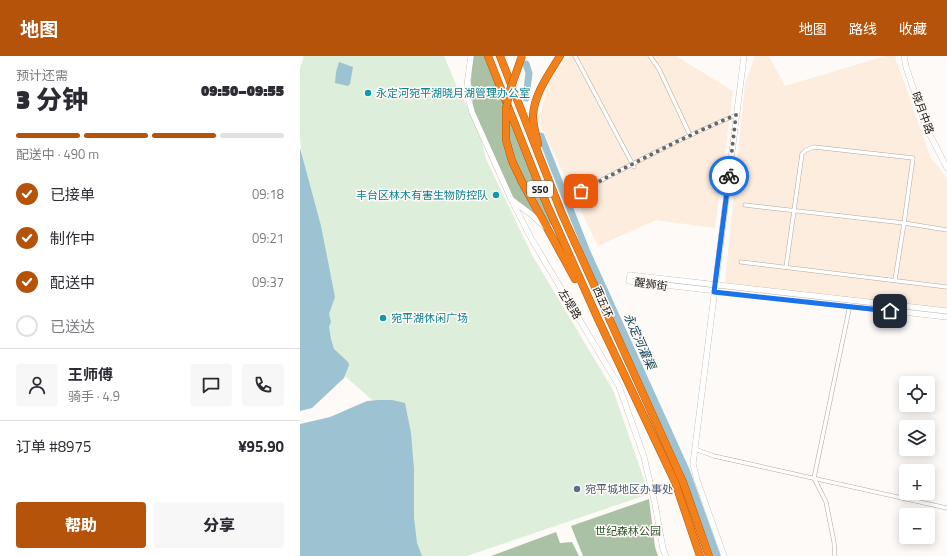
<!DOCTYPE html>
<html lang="zh">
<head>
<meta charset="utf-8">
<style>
	:root { --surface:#fff; --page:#f7f7f7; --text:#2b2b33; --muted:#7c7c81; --line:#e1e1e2; --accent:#b45309 }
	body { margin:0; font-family:"Titillium Web","Noto Sans SC",sans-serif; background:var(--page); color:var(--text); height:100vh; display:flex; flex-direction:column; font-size:15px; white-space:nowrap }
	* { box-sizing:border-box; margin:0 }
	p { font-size:13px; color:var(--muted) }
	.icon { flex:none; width:22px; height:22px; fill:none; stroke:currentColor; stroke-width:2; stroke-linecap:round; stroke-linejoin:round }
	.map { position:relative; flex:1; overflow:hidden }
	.panel { display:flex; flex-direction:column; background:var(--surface); width:300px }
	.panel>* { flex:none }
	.buttons { position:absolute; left:599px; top:320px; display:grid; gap:8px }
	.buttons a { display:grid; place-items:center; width:36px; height:36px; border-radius:4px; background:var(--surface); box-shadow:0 2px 10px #0003; font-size:20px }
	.pin { position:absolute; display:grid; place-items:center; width:34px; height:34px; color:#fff; margin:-17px; border-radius:8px; box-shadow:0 2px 6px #0006 }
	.courier { position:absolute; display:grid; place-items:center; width:40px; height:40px; margin:-20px; border:3px solid #1a73e8; border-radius:50%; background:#fff; color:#222; box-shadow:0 1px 5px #0007 }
	.summary em { font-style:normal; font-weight:800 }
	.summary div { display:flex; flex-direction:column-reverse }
	.summary { display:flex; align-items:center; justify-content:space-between; height:68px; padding:0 16px }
	h1 { font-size:26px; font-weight:800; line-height:30px }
	.bar { display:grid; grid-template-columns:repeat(4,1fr); gap:6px 4px; align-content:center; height:48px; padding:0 16px }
	.bar i { height:5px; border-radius:3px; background:var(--line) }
	.bar .on { background:var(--accent) }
	.bar p { grid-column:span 4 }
	.line { display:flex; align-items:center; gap:10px; padding:0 16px; border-top:1px solid var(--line) }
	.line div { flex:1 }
	.round { display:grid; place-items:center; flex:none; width:42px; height:42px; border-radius:4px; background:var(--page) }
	ol { padding:0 16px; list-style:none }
	li { display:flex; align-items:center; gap:12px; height:44px }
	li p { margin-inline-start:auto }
	li .icon { padding:4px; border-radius:50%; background:var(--accent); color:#fff; stroke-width:4 }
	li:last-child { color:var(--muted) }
	li i { width:22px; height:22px; border:2px solid var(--line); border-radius:50% }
	.button { display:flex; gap:8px; margin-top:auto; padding:8px 16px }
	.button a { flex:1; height:46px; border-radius:4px; background:var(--accent); color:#fff; font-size:16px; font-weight:800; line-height:46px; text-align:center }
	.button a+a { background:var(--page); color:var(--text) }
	header { display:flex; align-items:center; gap:24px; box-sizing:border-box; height:56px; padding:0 20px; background:var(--accent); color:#fff }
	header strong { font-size:19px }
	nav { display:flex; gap:22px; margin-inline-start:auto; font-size:14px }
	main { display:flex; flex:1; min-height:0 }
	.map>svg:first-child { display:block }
	.built { fill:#fdeddf }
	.green { fill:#ddeeda }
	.forest { fill:#aac1a5 }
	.water { fill:#9dc2d2 }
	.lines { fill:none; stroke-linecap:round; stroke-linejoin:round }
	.river { stroke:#9dc2d2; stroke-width:7 }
	.street-casing { stroke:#b4a79c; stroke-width:4.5 }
	.secondary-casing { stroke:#b4a79c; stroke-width:6 }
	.highway-casing { stroke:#a85b17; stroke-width:8 }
	.street { stroke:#fff; stroke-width:3.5 }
	.secondary { stroke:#fff; stroke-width:5.5 }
	.highway { stroke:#f48019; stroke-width:7 }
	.highway-bridge-casing { stroke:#a85b17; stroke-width:8; stroke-linecap:butt }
	.highway-bridge { stroke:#f48019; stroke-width:7 }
	.done { stroke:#6b6663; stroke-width:4; stroke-dasharray:0 7.2 }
	.route { stroke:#1a73e8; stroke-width:5 }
	.culture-dot { fill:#0f9aa8; stroke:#fdfaf8; stroke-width:1.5 }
	.service-dot { fill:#5c6f8a; stroke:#fdfaf8; stroke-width:1.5 }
	.labels { text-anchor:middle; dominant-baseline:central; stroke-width:3; stroke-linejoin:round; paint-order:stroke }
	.shield { fill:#fdfaf8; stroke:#605b58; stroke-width:1 }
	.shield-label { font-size:10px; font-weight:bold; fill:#1c1713 }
	.culture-label { font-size:11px; fill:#0d838f; stroke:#fdfaf8; text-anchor:start }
	.street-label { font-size:11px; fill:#1c1713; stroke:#fdfaf8 }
	.service-label { font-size:11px; fill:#4e5e75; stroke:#fdfaf8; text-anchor:start }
	.park-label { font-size:11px; fill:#34562e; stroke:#fdfaf8 }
	.water-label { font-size:12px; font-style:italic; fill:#124557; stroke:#fdfaf8 }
</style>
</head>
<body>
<header>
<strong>地图</strong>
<nav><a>地图</a><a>路线</a><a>收藏</a></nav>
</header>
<main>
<section class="panel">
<div class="summary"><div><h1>3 分钟</h1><p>预计还需</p></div><em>09:50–09:55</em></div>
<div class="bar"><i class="on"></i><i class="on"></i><i class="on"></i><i></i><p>配送中 · 490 m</p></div>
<ol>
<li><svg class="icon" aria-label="check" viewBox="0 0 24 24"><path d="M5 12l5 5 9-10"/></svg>已接单<p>09:18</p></li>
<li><svg class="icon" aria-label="check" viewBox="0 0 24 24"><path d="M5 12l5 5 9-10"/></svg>制作中<p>09:21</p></li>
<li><svg class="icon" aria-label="check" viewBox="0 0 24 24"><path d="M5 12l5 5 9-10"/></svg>配送中<p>09:37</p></li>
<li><i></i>已送达</li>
</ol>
<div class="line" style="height:72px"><a class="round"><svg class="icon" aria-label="person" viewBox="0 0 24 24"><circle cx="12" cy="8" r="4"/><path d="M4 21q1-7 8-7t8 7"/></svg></a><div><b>王师傅</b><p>骑手 · 4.9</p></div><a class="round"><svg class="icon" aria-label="chat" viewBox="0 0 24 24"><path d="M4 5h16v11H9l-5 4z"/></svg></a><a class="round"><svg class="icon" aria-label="phone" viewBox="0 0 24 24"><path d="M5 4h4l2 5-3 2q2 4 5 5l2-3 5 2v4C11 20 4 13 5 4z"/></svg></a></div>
<div class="line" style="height:52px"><div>订单 #8975</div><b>¥95.90</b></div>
<div class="button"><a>帮助</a><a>分享</a></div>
</section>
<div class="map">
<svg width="647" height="500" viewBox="0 0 647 500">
	<rect width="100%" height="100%" fill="#fdfaf8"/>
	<g class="built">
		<polygon points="268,0 376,0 433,35 415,172 356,164 298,190 238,64 250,25"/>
		<polygon points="455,0 469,0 485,30 585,0 595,0 631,103 637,109 647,123 647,260 424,236 445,28"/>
	</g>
	<polygon class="green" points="4,0 144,0 158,33 179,73 186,103 232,199 313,334 349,438 167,500 117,500 95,364 38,314 18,254 13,185 0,83 0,13"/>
	<g class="forest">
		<polygon points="173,0 184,0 253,170 234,158 212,140 173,53 171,25"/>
		<polygon points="349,443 355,491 358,500 283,500 271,470"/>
		<polygon points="256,476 260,487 272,486 279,500 191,500"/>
	</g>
	<g class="water">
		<polygon points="39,6 53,11 50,28 48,30 35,27 36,16"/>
		<polygon points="0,92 21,170 35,241 29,258 31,266 29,271 31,283 34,293 48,306 49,309 44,322 12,352 0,355"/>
		<polygon points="79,344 92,344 105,347 111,377 114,413 114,462 117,487 122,500 0,500 0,368 30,361 67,345"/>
	</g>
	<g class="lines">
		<g class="river">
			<polyline points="226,42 229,17 226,8"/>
			<polyline points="241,80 287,196 386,414 417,500"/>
		</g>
		<defs>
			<g id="street">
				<polyline points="275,0 334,111"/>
				<polyline points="350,0 359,13 390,79"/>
				<path d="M281,135C332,108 383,81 436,59"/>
				<polyline points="445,149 604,167 613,102 514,91 506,94 502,98 486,211"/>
				<polyline points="441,206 647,231"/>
				<polyline points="595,224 604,167 647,174"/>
				<polyline points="395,393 414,400 647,452"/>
				<polyline points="535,500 534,486 526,446 514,422 550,249"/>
			</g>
			<g id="secondary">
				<polyline points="171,0 167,29 168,41 172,56 211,143 231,182 319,330 344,401 355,448 363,493 366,500"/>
				<polyline points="604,0 606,11 627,73 647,112"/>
				<polyline points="213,145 232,159 245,171"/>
				<polyline points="647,255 330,219 329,225 647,261"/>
				<polyline points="424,500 397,424 393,408 444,0"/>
			</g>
			<g id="highway">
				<polyline points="188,0 247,149 298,263 375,426 400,500"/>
				<polyline points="200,0 262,158 383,426 409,500"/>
				<polyline points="206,53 206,84 212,105 222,126 275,223"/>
				<path d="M238,88C236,78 233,69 233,60C234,38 249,18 260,0"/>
			</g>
		</defs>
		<use href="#street" class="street-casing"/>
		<use href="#secondary" class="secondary-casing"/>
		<use href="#highway" class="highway-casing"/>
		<use href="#street" class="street"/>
		<use href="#secondary" class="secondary"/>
		<use href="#highway" class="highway"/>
		<defs>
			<polyline id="highway-bridge" points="206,53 210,34 222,0"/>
		</defs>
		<use href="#highway-bridge" class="highway-bridge-casing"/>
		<use href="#highway-bridge" class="highway-bridge"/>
	</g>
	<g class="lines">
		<path class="done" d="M281,135C332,108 383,81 436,59L429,120"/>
		<polyline class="route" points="429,120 414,236 590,255"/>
	</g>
	<g class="culture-dot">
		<circle cx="68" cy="37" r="4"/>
		<circle cx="196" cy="139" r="4"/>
		<circle cx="83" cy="262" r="4"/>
	</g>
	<circle class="service-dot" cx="277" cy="433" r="4"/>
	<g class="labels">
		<rect class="shield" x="227" y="125" width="26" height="16" rx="3"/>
		<g class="shield-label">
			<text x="240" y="133">S50</text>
		</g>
		<g class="culture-label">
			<text x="76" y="37">永定河宛平湖晓月湖管理办公室</text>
			<text x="188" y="139" text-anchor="end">丰台区林木有害生物防控队</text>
			<text x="91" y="262">宛平湖休闲广场</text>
		</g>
		<g class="street-label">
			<text transform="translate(623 57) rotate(70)">晓月中路</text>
			<text transform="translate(351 228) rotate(8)">醒狮街</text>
			<text transform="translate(303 246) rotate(66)">西五环</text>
			<text transform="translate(270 248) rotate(59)">左堤路</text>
		</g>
		<g class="service-label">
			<text x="285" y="433">宛平城地区办事处</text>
		</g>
		<g class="park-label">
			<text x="328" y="475">世纪森林公园</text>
		</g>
		<g class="water-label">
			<text transform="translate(340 285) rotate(66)">永定河灌渠</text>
		</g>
	</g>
</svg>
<div class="buttons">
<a><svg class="icon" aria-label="locate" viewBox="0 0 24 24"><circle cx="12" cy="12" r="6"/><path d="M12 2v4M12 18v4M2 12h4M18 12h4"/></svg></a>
<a><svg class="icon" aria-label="layers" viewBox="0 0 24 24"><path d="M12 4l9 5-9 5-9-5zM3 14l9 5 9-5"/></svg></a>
<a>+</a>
<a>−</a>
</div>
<div class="pin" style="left:281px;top:135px;background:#ea580c"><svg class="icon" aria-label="bag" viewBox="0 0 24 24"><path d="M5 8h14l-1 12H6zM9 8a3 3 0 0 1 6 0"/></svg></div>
<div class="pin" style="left:590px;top:255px;background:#1f2937"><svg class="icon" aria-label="home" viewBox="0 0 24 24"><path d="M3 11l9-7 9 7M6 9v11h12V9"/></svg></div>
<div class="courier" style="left:429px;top:120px"><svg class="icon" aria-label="bike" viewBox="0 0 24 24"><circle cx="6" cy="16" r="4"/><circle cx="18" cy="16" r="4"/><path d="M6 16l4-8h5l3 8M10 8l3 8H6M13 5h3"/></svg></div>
</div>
</main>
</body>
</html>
